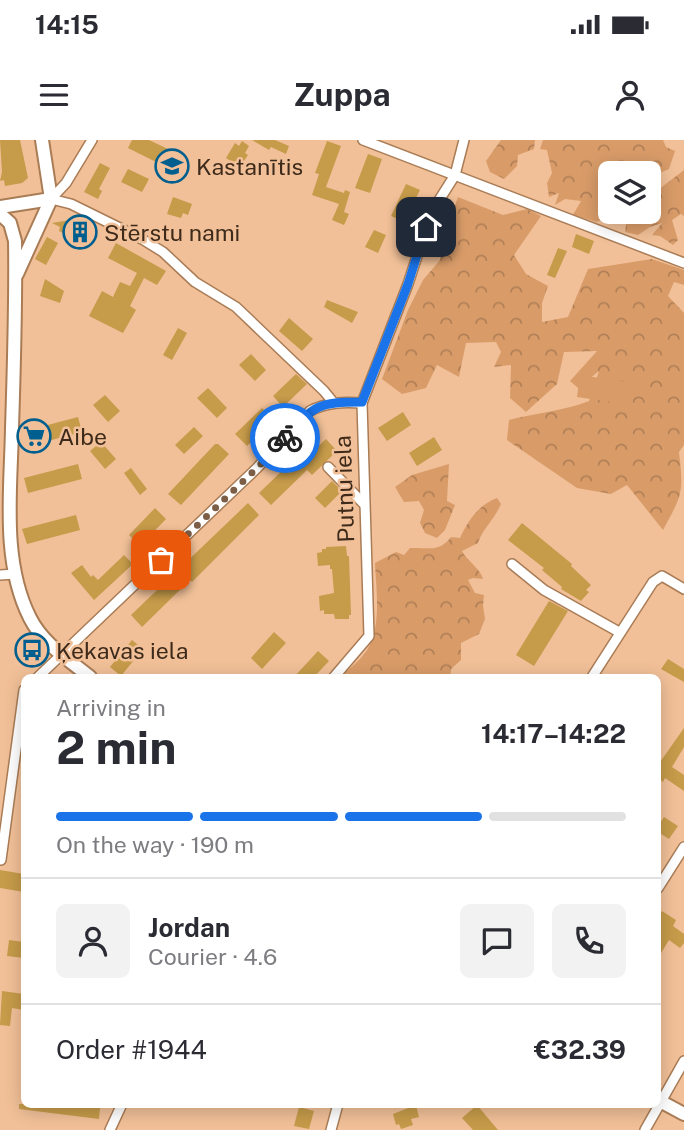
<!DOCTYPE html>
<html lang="en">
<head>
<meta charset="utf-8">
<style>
	:root { --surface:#fff; --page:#f2f2f3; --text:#2b2b33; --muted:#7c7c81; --line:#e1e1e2; --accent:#1a73e8 }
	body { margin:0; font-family:"Public Sans",sans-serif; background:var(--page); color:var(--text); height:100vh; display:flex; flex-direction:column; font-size:26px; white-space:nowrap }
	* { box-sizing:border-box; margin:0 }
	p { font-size:23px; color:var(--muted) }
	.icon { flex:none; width:38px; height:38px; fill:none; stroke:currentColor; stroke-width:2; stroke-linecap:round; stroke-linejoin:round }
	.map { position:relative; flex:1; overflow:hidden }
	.side { position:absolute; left:21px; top:534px; width:640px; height:434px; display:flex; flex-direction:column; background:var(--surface); border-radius:10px; box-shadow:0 4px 18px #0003 }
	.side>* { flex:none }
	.fabs { position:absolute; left:598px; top:21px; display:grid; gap:14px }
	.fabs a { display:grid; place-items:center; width:63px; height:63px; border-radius:10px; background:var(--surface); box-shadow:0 4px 18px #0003; font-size:35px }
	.pin { position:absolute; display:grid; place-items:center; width:60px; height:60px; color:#fff; margin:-30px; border-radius:14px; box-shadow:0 4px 10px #0006 }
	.courier { position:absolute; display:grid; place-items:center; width:70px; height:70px; margin:-35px; border:5px solid #1a73e8; border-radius:50%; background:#fff; color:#222; box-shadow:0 2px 9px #0007 }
	.overview em { font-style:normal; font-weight:700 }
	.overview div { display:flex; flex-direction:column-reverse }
	.overview { display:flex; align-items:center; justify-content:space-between; height:119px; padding:0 35px }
	h1 { font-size:46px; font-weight:700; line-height:52px }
	.bar { display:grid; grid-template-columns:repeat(4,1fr); gap:10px 7px; align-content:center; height:84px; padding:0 35px }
	.bar i { height:9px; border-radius:5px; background:var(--line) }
	.bar .on { background:var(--accent) }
	.bar p { grid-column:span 4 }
	.line { display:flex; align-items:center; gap:18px; padding:0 35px; border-top:2px solid var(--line) }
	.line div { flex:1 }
	.round { display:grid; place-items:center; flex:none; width:74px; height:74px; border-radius:10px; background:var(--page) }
	.status { display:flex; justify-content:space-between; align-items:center; height:49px; padding:0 35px; background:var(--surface); direction:ltr }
	.status svg { height:19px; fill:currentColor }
	header { display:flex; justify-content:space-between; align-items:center; height:91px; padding:0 35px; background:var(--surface); font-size:32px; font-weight:700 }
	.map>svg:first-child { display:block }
	.forest { fill:url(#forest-crowns) }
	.park { fill:#d99c69 }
	.building { fill:#c69b4a }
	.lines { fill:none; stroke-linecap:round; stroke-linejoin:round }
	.minor-casing { stroke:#a97c56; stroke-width:12 }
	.secondary-casing { stroke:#a97c56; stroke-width:16 }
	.minor { stroke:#fff; stroke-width:9 }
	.secondary { stroke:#fff; stroke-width:12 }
	.done { stroke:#7c5e46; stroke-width:7; stroke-dasharray:0 12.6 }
	.route { stroke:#1a73e8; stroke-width:9 }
	.labels { text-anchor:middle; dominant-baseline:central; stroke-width:5; stroke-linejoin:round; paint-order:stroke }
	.poi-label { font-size:23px; fill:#3d2a1a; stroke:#f1c098; text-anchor:start }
	.street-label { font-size:23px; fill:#3d2a1a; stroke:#f1c098 }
</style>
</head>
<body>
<div class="status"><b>14:15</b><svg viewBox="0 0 49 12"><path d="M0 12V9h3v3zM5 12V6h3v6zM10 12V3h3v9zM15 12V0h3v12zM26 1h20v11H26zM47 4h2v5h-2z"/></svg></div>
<header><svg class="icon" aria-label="menu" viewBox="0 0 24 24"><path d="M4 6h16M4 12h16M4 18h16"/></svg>Zuppa<svg class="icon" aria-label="person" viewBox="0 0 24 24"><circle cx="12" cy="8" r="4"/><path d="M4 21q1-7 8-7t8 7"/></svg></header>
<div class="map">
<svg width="684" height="990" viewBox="0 0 684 990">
	<defs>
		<pattern id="forest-crowns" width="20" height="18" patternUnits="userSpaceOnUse" patternTransform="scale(1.75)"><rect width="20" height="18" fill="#d99c69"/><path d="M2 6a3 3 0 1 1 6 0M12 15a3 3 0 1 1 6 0" fill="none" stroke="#b17f56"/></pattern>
	</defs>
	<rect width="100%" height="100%" fill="#f1c098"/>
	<g class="forest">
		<polygon points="501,0 535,0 534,9 518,15 517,26 504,39 490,32 486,21"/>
		<polygon points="543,0 663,0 666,7 675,11 669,29 653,36 658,50 684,30 684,76 681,74 672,80 678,100 673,105 660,96 652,95 662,83 650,87 638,95 625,92 627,77 624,72 649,72 649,33 611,33 611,72 615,72 597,82 573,75 581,61 565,59 555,65 559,53 549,57 547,43 552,33 547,10 540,9"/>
		<path d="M458,57L503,75L527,69L541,76L514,115L526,134L548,146L542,163V182L568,177L588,129L652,119L684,130V145L674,142L668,156L684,173V305L679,312C684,353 682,355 663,390L627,345L611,354L577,348L507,300L509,280C536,273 563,271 589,261L599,231L578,248L570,241L597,211L564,212L557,244L526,272L510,258L511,225L494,227L501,212L496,202L466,203L459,237L437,225L426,248L402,254L382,239L408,170L423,140L440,120L441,105L425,103L448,85Z"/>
		<polygon points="449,324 447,361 455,365 445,390 437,398 425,393 420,383 424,370 419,361 404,362 395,347 412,335"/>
		<path d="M497,358L501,364C495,379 483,388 478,403L462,411C468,422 480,428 483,439L473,438L468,440L475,453L484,455L483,466L485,479L479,494L461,503V520L451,529L450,537H340C349,529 361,520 367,510C382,486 376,450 375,423L396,412L404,415L410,408C428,407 439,413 451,397L460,398C468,381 478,365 497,358Z"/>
	</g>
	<polygon class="park" points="580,235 635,243 631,265 577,257"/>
	<g class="building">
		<polygon points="0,0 20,0 28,38 22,43 5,46 4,40 0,41 2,32"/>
		<polygon points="132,0 149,0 168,9 160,24 128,8"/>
		<polygon points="252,0 275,0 289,6 286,14 271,7 269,10"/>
		<polygon points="242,1 249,6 245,13 248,15 240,27 226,18 235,3 239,6"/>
		<polygon points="327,1 341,6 326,47 344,53 345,50 350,52 344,72 349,74 344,85 332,80 339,64 312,55 319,34 315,33"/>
		<polygon points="368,14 382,19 370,53 355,48"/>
		<polygon points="100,23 110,28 99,49 102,51 98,59 84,52"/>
		<polygon points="128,29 149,39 142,52 121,42"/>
		<polygon points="406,44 420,50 404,82 391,76"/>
		<polygon points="173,57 192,64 188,75 183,73 181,78 167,74"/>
		<polygon points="70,80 94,91 89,102 85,101 84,103 59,91 60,87 52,83"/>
		<polygon points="374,90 386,95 378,113 365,107"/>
		<polygon points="576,94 594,101 589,114 572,107"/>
		<polygon points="47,97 58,103 46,125 35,119"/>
		<polygon points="116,103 166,131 157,145 144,138 130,166 136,170 123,193 89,176 102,151 113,157 120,142 130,146 137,133 108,118"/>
		<polygon points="558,108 567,111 555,138 547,135"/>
		<polygon points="45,139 64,151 60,163 40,156"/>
		<polygon points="327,160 358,172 352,183 324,167"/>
		<polygon points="289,178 313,199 302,211 279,191"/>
		<polygon points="178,188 187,193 172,220 163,215"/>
		<polygon points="251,214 266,230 255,241 239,225"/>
		<polygon points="296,234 307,244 283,267 273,256"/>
		<polygon points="208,248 227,268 217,278 197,258"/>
		<polygon points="105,255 120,271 108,282 93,265"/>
		<polygon points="262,268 274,280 247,306 235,294"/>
		<polygon points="403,272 411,285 387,301 378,288"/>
		<polygon points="78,277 82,292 29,306 25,291"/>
		<polygon points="194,287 203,296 184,314 175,305"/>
		<polygon points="434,297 442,310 417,326 409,313"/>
		<polygon points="326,299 337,311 312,335 307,330 271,365 259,353 285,328 290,333"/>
		<polygon points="101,302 116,319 105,329 90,311"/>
		<polygon points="215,304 218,304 229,314 181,365 168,354"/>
		<polygon points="78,324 82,339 28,353 24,338"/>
		<polygon points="131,328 147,349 140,355 124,333"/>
		<polygon points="332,341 342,351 325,368 315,358"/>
		<polygon points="248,363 259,375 192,442 190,440 142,487 131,475"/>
		<polygon points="155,368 166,379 140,406 129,395"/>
		<polygon points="76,375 80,390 27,404 22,389"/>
		<polygon points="522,383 572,424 571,426 591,445 586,450 589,452 581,461 561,449 562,447 542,430 544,428 508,400"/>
		<polygon points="346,406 347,416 349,416 351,475 349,475 349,479 335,479 334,474 324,474 324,470 320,471 319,456 334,453 332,429 330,429 330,425 318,426 317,413 322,412 322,409 326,409 326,407"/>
		<polygon points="124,415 133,424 94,460 71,433 82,425 91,437 93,435 98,440"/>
		<polygon points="549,461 568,471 534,526 516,515"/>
		<polygon points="274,492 286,503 262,529 251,518"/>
		<polygon points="132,500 143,509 121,536 110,527"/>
		<polygon points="318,511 329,521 314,537 294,537"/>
		<polygon points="668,519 684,529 684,542 661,529"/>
		<polygon points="684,588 684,607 672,627 684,635 684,651 665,638 663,642 658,638 658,625"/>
		<polygon points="664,677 678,686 669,699 658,692 658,686"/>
		<polygon points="0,730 24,734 24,752 0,748"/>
		<polygon points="662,771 676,780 673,786 684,794 684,803 680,808 669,800 658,818 658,777"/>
		<polygon points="9,800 24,802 24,818 7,816"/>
		<polygon points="2,851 24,854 24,870 12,868 10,886 0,885"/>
		<polygon points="19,964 72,964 100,968 99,979 19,969"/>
		<polygon points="416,965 419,977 411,979 413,985 401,989 399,984 396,985 393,974"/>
		<polygon points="477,965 498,990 473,990 462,978"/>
		<polygon points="299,967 314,971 309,989 294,986"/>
	</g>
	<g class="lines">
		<defs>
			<g id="minor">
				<polyline points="92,0 66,43 51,59 71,64 142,99 163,112 195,142 236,167 324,251 333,262"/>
				<polyline points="363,0 684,123"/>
				<polyline points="328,327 364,364"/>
				<polyline points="512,424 544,450 619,492"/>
				<polyline points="0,435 15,434"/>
				<path d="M38,537L257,328L310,271C327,262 343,262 362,263"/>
				<polyline points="334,537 369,496 362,263 408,144 431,73 455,35 464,0"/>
				<polyline points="592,537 653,442 662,436 684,449"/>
				<polyline points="1,720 24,550"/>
				<polyline points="658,748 684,707"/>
				<polyline points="110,990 122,964"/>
				<polyline points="331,990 338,964"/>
				<polyline points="645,990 684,921"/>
			</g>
			<g id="secondary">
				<polyline points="42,0 51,59"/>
				<polyline points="0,67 51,59"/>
				<path d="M0,74L10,83L15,101C16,164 14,226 12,288C11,349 1,421 30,478C43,504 68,519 90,537"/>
				<polyline points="17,134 51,59"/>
				<polyline points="658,960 684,974"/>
			</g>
		</defs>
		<use href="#minor" class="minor-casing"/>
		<use href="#secondary" class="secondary-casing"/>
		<use href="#minor" class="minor"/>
		<use href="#secondary" class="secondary"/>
	</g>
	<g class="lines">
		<polyline class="done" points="161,420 257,328 285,298"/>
		<path class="route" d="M285,298C315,265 317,262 362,262L408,144L426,87"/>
	</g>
	<defs>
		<symbol id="school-ring" viewBox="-11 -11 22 22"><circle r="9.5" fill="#f1c098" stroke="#005f8f" stroke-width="1.5"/><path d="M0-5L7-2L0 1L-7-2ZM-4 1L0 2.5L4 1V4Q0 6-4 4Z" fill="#005f8f"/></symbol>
		<symbol id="building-ring" viewBox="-11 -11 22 22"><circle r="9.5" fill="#f1c098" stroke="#005f8f" stroke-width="1.5"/><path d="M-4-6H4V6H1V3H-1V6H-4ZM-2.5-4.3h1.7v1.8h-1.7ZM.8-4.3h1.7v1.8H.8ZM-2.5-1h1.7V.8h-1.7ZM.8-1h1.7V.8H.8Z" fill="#005f8f"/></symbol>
		<symbol id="supermarket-ring" viewBox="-11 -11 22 22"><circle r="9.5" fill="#f1c098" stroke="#005f8f" stroke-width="1.5"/><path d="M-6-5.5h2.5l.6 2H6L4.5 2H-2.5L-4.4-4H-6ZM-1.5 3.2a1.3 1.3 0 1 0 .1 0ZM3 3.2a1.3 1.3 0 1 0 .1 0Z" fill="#005f8f"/></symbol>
		<symbol id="bus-ring" viewBox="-11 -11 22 22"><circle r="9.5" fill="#f1c098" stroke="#005f8f" stroke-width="1.5"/><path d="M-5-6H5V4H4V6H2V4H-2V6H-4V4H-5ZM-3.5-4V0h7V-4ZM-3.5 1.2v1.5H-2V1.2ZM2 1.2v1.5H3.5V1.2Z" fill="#005f8f"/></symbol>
	</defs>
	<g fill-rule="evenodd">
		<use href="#school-ring" x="153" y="7" width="38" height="38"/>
		<use href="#building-ring" x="61" y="73" width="38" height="38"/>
		<use href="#supermarket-ring" x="15" y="277" width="38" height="38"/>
		<use href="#bus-ring" x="13" y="491" width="38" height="38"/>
	</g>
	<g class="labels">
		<g class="poi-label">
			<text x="196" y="26">Kastanītis</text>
			<text x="104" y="92">Stērstu nami</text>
			<text x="58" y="296">Aibe</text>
			<text x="56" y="510">Ķekavas iela</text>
		</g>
		<g class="street-label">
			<text transform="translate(344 349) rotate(-92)">Putnu iela</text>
		</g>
	</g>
</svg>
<div class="fabs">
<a><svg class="icon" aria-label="layers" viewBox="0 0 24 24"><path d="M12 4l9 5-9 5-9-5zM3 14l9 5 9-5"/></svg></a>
</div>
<div class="pin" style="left:161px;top:420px;background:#ea580c"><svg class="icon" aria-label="bag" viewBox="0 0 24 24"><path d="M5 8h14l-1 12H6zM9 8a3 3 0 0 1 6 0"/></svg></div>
<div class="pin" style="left:426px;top:87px;background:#1f2937"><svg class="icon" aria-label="home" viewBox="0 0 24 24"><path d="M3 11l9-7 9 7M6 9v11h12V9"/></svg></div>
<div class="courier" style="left:285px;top:298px"><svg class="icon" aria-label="bike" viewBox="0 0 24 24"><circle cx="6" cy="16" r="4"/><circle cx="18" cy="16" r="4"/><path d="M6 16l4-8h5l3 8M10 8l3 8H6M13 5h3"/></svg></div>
<section class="side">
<div class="overview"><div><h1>2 min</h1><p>Arriving in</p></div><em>14:17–14:22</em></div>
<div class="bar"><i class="on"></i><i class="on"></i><i class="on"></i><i></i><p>On the way · 190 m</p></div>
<div class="line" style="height:126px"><a class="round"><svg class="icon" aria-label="person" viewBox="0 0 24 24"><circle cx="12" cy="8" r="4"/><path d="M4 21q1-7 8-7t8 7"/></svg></a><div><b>Jordan</b><p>Courier · 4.6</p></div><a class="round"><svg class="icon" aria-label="chat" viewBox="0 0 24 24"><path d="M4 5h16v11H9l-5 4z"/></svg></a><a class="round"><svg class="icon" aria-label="phone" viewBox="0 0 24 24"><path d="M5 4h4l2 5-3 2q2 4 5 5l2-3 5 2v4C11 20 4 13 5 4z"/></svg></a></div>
<div class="line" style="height:91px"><div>Order #1944</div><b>€32.39</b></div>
</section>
</div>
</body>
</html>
